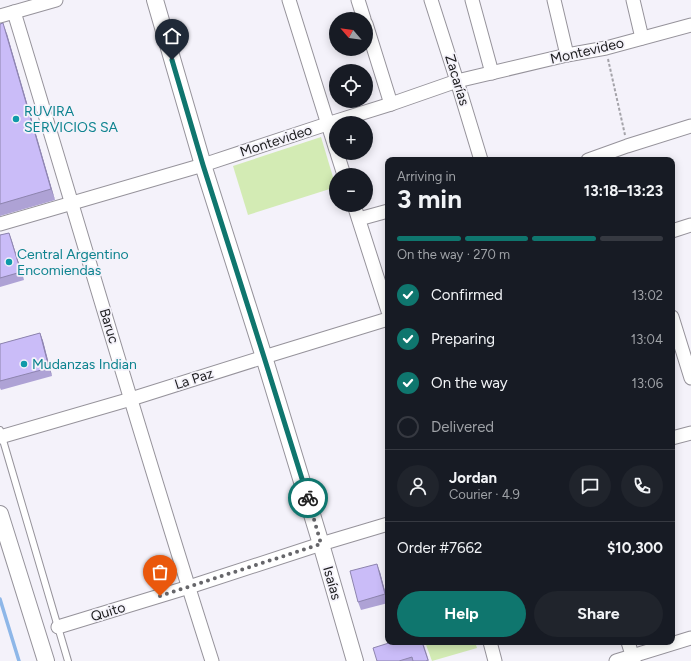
<!DOCTYPE html>
<html lang="en">
<head>
<meta charset="utf-8">
<style>
	:root { --surface:#171b24; --page:#20242c; --text:#f1f3f6; --muted:#9ea1a6; --line:#363941; --accent:#0f766e }
	body { margin:0; font-family:Figtree,sans-serif; background:var(--page); color:var(--text); height:100vh; display:flex; flex-direction:column; font-size:15px; white-space:nowrap }
	* { box-sizing:border-box; margin:0 }
	p { font-size:13px; color:var(--muted) }
	.icon { flex:none; width:22px; height:22px; fill:none; stroke:currentColor; stroke-width:2; stroke-linecap:round; stroke-linejoin:round }
	.map { position:relative; flex:1; overflow:hidden }
	.details { position:absolute; left:385px; top:157px; width:290px; height:488px; display:flex; flex-direction:column; background:var(--surface); border-radius:8px; box-shadow:0 2px 10px #0003 }
	.details>* { flex:none }
	.needle { width:26px; rotate:298deg }
	.fabs { position:absolute; left:329px; top:12px; display:grid; gap:8px }
	.fabs a { display:grid; place-items:center; width:44px; height:44px; border-radius:50%; background:var(--surface); box-shadow:0 2px 10px #0003; font-size:20px }
	.pin { position:absolute; display:grid; place-items:center; width:34px; height:34px; color:#fff; margin:-41px -17px; border-radius:50% 50% 50% 0; rotate:-45deg; box-shadow:0 0 4px #0007 }
	.pin .icon { rotate:45deg }
	.courier { position:absolute; display:grid; place-items:center; width:40px; height:40px; margin:-20px; border:3px solid #0f766e; border-radius:50%; background:#fff; color:#222; box-shadow:0 1px 5px #0007 }
	.summary em { font-style:normal; font-weight:700 }
	.summary div { display:flex; flex-direction:column-reverse }
	.summary { display:flex; align-items:center; justify-content:space-between; height:68px; padding:0 12px }
	h1 { font-size:26px; font-weight:700; line-height:30px }
	.bar { display:grid; grid-template-columns:repeat(4,1fr); gap:6px 4px; align-content:center; height:48px; padding:0 12px }
	.bar i { height:5px; border-radius:3px; background:var(--line) }
	.bar .on { background:var(--accent) }
	.bar p { grid-column:span 4 }
	.line { display:flex; align-items:center; gap:10px; padding:0 12px; border-top:1px solid var(--line) }
	.line div { flex:1 }
	.round { display:grid; place-items:center; flex:none; width:42px; height:42px; border-radius:21px; background:var(--page) }
	ol { padding:0 12px; list-style:none }
	li { display:flex; align-items:center; gap:12px; height:44px }
	li p { margin-inline-start:auto }
	li .icon { padding:4px; border-radius:50%; background:var(--accent); color:#fff; stroke-width:4 }
	li:last-child { color:var(--muted) }
	li i { width:22px; height:22px; border:2px solid var(--line); border-radius:50% }
	.cta { display:flex; gap:8px; margin-top:auto; padding:8px 12px }
	.cta a { flex:1; height:46px; border-radius:24px; background:var(--accent); color:#fff; font-size:16px; font-weight:700; line-height:46px; text-align:center }
	.cta a+a { background:var(--page); color:var(--text) }
	.map>svg:first-child { display:block }
	.green { fill:#d3ebb4 }
	.lines { fill:none; stroke-linecap:round; stroke-linejoin:round }
	.stream { stroke:#8eb7e8; stroke-width:3.5 }
	.service-casing { stroke:#96939b; stroke-width:8 }
	.minor-casing { stroke:#96939b; stroke-width:15 }
	.tertiary-casing { stroke:#96939b; stroke-width:18 }
	.path { stroke:#a4a3a9; stroke-width:2; stroke-dasharray:3 2; stroke-linecap:butt }
	.service { stroke:#fff; stroke-width:6 }
	.minor { stroke:#fff; stroke-width:13 }
	.tertiary { stroke:#fff; stroke-width:16 }
	.wall { fill:#aea2d5 }
	.shaded-wall { fill:#8d84ae }
	.building { fill:#cabcf8; stroke:#8d84ae }
	.done { stroke:#66666a; stroke-width:4; stroke-dasharray:0 7.2 }
	.route { stroke:#0f766e; stroke-width:5 }
	.culture-dot { fill:#0f9aa8; stroke:#f4f2fa; stroke-width:1.5 }
	.labels { text-anchor:middle; dominant-baseline:central; stroke-width:3.5; stroke-linejoin:round; paint-order:stroke }
	.street-label { font-size:14px; fill:#1a1a1c; stroke:#f4f2fa }
	.culture-label { font-size:14px; fill:#0d838f; stroke:#f4f2fa; text-anchor:start }
</style>
</head>
<body>
<div class="map">
<svg width="691" height="661" viewBox="0 0 691 661">
	<rect width="100%" height="100%" fill="#f4f2fa"/>
	<g class="green">
		<polygon points="321,137 336,187 248,215 233,166"/>
		<polygon points="425,642 475,642 477,648 432,661"/>
	</g>
	<g class="lines">
		<polyline class="stream" points="0,599 19,661"/>
		<defs>
			<polyline id="service" points="0,430 68,661"/>
			<g id="minor">
				<polyline points="289,0 336,150"/>
				<polyline points="358,0 364,19"/>
				<polyline points="431,0 457,81 481,160"/>
				<polyline points="472,0 492,73"/>
				<polyline points="554,0 567,55"/>
				<polyline points="633,0 642,38"/>
				<path d="M14,12C80,229 143,446 212,661"/>
				<polyline points="0,16 56,0"/>
				<polyline points="366,24 391,104"/>
				<polyline points="337,153 344,175"/>
				<polyline points="588,160 627,146 691,126"/>
				<polyline points="354,205 388,311"/>
				<polyline points="359,219 388,211"/>
				<polyline points="0,224 203,165 327,124 391,104 457,81 567,55 606,48 691,25"/>
				<polyline points="672,231 691,225"/>
				<polyline points="672,317 691,378"/>
				<polyline points="0,437 131,399 264,357 388,319"/>
				<polyline points="672,438 691,433"/>
				<polyline points="58,627 189,587 321,544 388,524"/>
				<polyline points="490,642 495,661"/>
				<polyline points="628,642 634,661"/>
				<polyline points="616,661 691,638"/>
			</g>
			<g id="tertiary">
				<polyline points="155,0 203,165 264,357 321,544 355,661"/>
				<polyline points="0,514 46,661"/>
			</g>
		</defs>
		<use href="#service" class="service-casing"/>
		<use href="#minor" class="minor-casing"/>
		<use href="#tertiary" class="tertiary-casing"/>
		<polyline class="path" points="608,59 625,135"/>
		<use href="#service" class="service"/>
		<use href="#minor" class="minor"/>
		<use href="#tertiary" class="tertiary"/>
	</g>
	<g class="wall">
		<polygon points="0,24 7,34 55,200 0,216"/>
		<polygon points="9,233 24,280 0,287 0,235"/>
		<polygon points="40,333 43,341 52,376 1,390 0,388 0,344"/>
		<polygon points="380,572 388,603 361,610 358,602"/>
		<polygon points="392,642 423,642 429,661 377,661"/>
	</g>
	<g class="shaded-wall">
		<polygon points="3,23 7,34 55,200 51,189"/>
		<polygon points="9,233 12,241 24,280 21,272"/>
		<polygon points="40,333 43,341 52,376 49,368"/>
		<polygon points="377,564 380,572 388,602 385,594"/>
	</g>
	<g class="building">
		<polygon points="3,23 51,189 0,204 0,24"/>
		<polygon points="9,233 21,272 0,278 0,235"/>
		<polygon points="40,333 49,368 0,381 0,344"/>
		<polygon points="377,564 385,594 358,602 350,571"/>
		<polygon points="392,642 422,642 428,660 426,661 413,661 412,657 399,661 377,661 373,648"/>
	</g>
	<g class="lines">
		<polyline class="done" points="160,596 321,544 308,498"/>
		<polyline class="route" points="172,60 203,165 264,357 308,498"/>
	</g>
	<g class="culture-dot">
		<circle cx="16" cy="119" r="4"/>
		<circle cx="9" cy="262" r="4"/>
		<circle cx="24" cy="364" r="4"/>
	</g>
	<g class="labels">
		<g class="street-label">
			<text transform="translate(587 51) rotate(-13)">Montevideo</text>
			<text transform="translate(457 80) rotate(73)">Zacarías</text>
			<text transform="translate(276 141) rotate(-18)">Montevideo</text>
			<text transform="translate(109 326) rotate(73)">Baruc</text>
			<text transform="translate(194 379) rotate(-18)">La Paz</text>
			<text transform="translate(332 583) rotate(74)">Isaías</text>
			<text transform="translate(108 612) rotate(-17)">Quito</text>
		</g>
		<g class="culture-label">
			<text x="24" y="111">RUVIRA<tspan x="24" dy="16">SERVICIOS SA</tspan></text>
			<text x="17" y="254">Central Argentino<tspan x="17" dy="16">Encomiendas</tspan></text>
			<text x="32" y="364">Mudanzas Indian</text>
		</g>
	</g>
</svg>
<div class="fabs">
<a><svg class="needle" viewBox="-14 -14 28 28"><path d="M0-13l5 13h-10z" fill="#e53935"/><path d="M0 13l5-13h-10z" fill="#9ea1a6"/></svg></a>
<a><svg class="icon" aria-label="locate" viewBox="0 0 24 24"><circle cx="12" cy="12" r="6"/><path d="M12 2v4M12 18v4M2 12h4M18 12h4"/></svg></a>
<a>+</a>
<a>−</a>
</div>
<div class="pin" style="left:160px;top:596px;background:#ea580c"><svg class="icon" aria-label="bag" viewBox="0 0 24 24"><path d="M5 8h14l-1 12H6zM9 8a3 3 0 0 1 6 0"/></svg></div>
<div class="pin" style="left:172px;top:60px;background:#1f2937"><svg class="icon" aria-label="home" viewBox="0 0 24 24"><path d="M3 11l9-7 9 7M6 9v11h12V9"/></svg></div>
<div class="courier" style="left:308px;top:498px"><svg class="icon" aria-label="bike" viewBox="0 0 24 24"><circle cx="6" cy="16" r="4"/><circle cx="18" cy="16" r="4"/><path d="M6 16l4-8h5l3 8M10 8l3 8H6M13 5h3"/></svg></div>
<section class="details">
<div class="summary"><div><h1>3 min</h1><p>Arriving in</p></div><em>13:18–13:23</em></div>
<div class="bar"><i class="on"></i><i class="on"></i><i class="on"></i><i></i><p>On the way · 270 m</p></div>
<ol>
<li><svg class="icon" aria-label="check" viewBox="0 0 24 24"><path d="M5 12l5 5 9-10"/></svg>Confirmed<p>13:02</p></li>
<li><svg class="icon" aria-label="check" viewBox="0 0 24 24"><path d="M5 12l5 5 9-10"/></svg>Preparing<p>13:04</p></li>
<li><svg class="icon" aria-label="check" viewBox="0 0 24 24"><path d="M5 12l5 5 9-10"/></svg>On the way<p>13:06</p></li>
<li><i></i>Delivered</li>
</ol>
<div class="line" style="height:72px"><a class="round"><svg class="icon" aria-label="person" viewBox="0 0 24 24"><circle cx="12" cy="8" r="4"/><path d="M4 21q1-7 8-7t8 7"/></svg></a><div><b>Jordan</b><p>Courier · 4.9</p></div><a class="round"><svg class="icon" aria-label="chat" viewBox="0 0 24 24"><path d="M4 5h16v11H9l-5 4z"/></svg></a><a class="round"><svg class="icon" aria-label="phone" viewBox="0 0 24 24"><path d="M5 4h4l2 5-3 2q2 4 5 5l2-3 5 2v4C11 20 4 13 5 4z"/></svg></a></div>
<div class="line" style="height:52px"><div>Order #7662</div><b>$10,300</b></div>
<div class="cta"><a>Help</a><a>Share</a></div>
</section>
</div>
</body>
</html>
